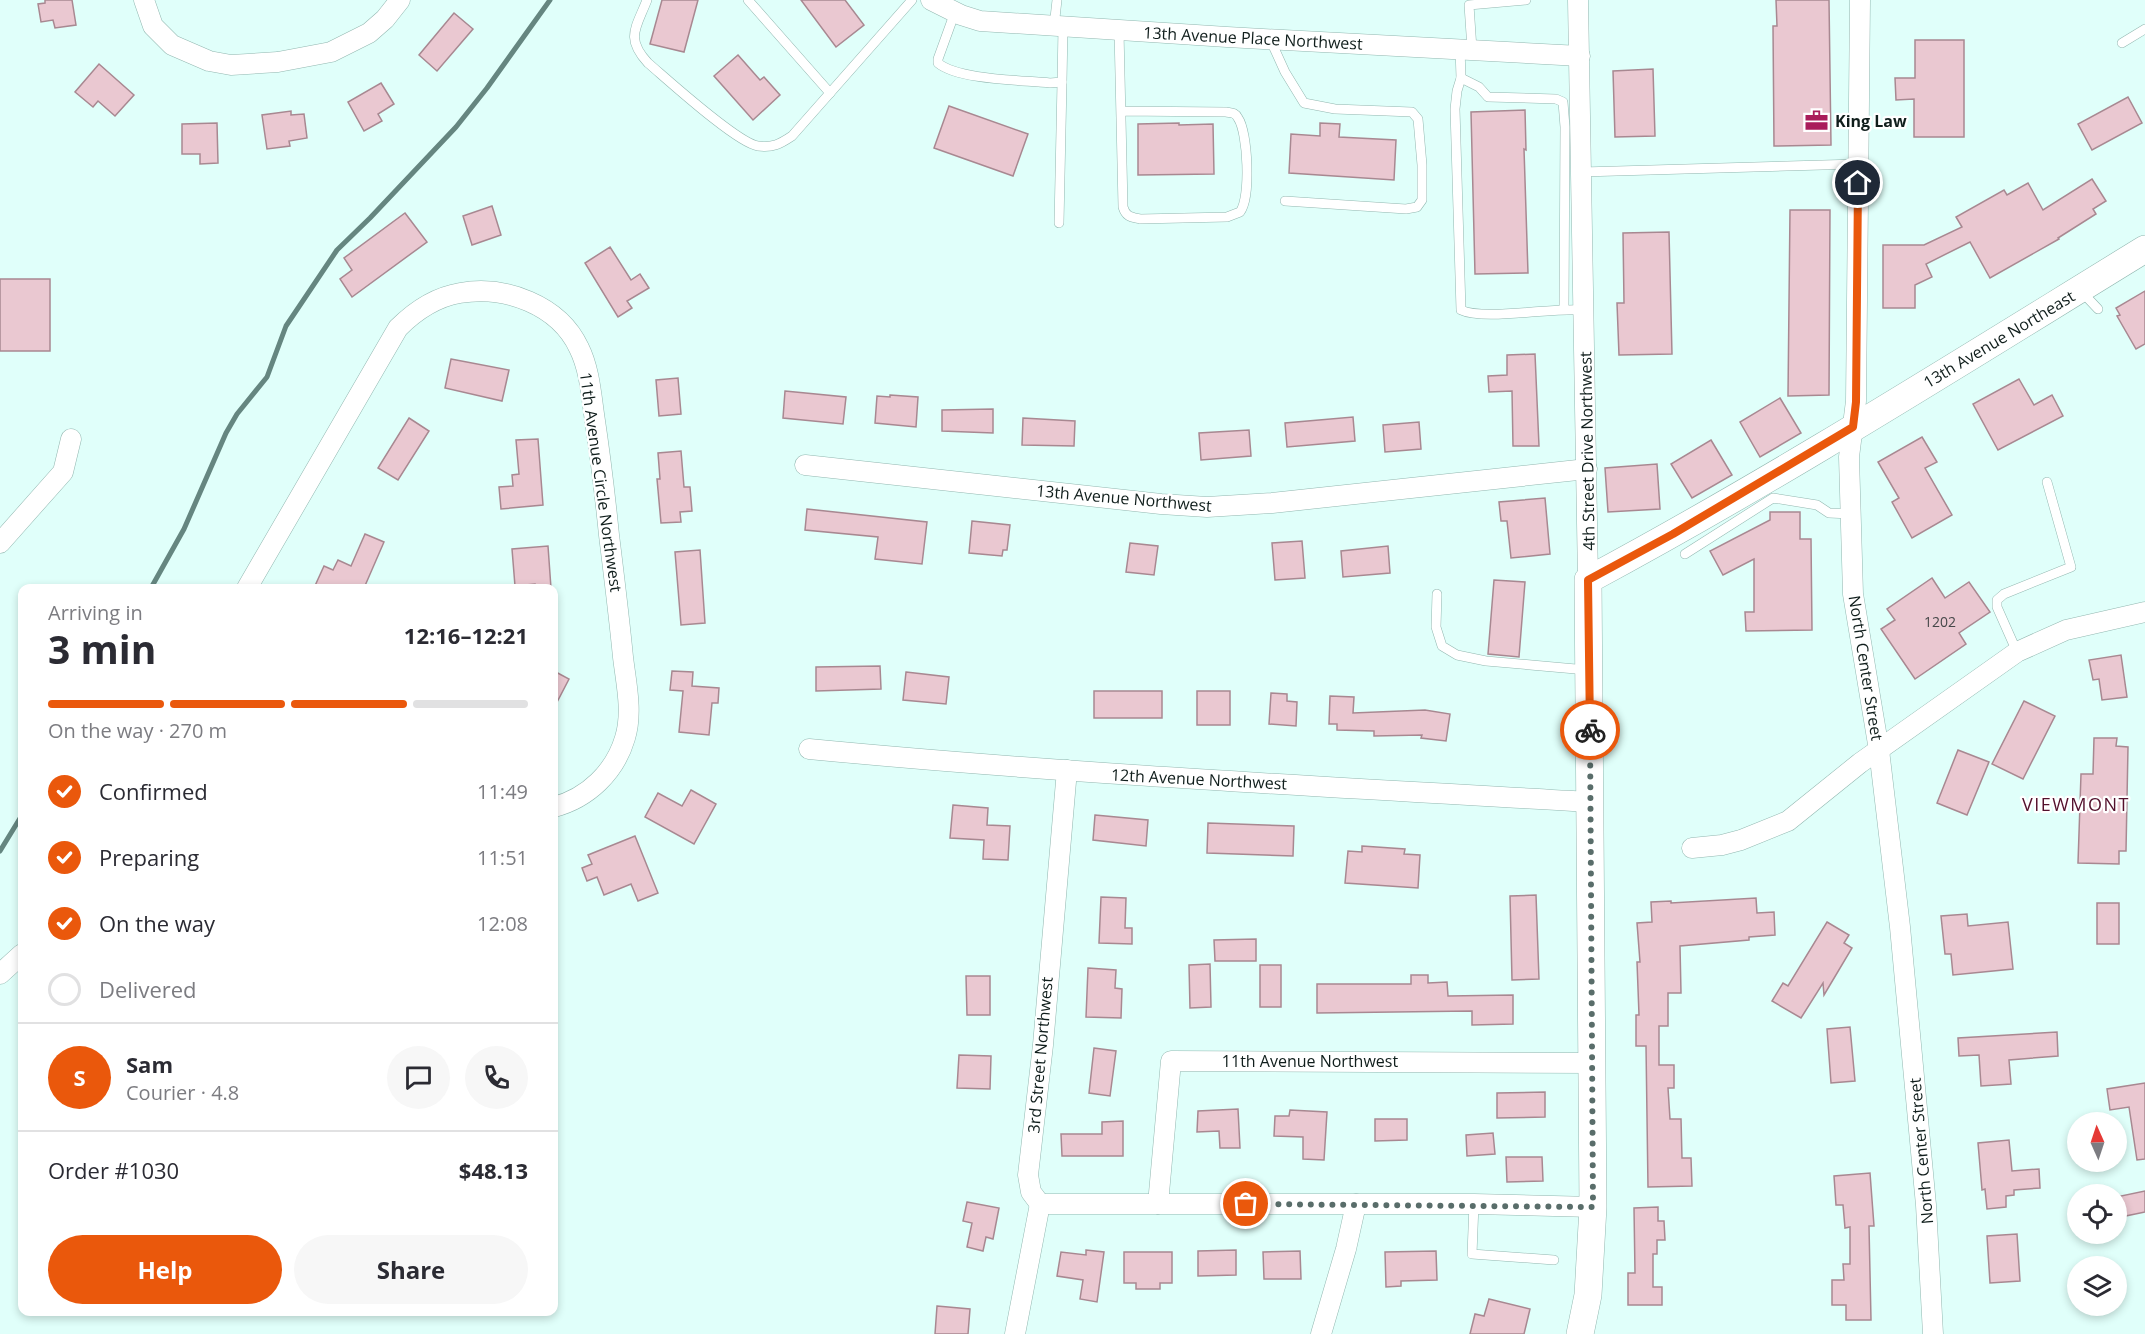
<!DOCTYPE html>
<html lang="en">
<head>
<meta charset="utf-8">
<style>
	:root { --surface:#fff; --page:#f7f7f7; --text:#2b2b33; --muted:#7c7c81; --line:#e1e1e2; --accent:#ea580c }
	body { margin:0; font-family:"Open Sans",sans-serif; background:var(--page); color:var(--text); height:100vh; display:flex; flex-direction:column; font-size:22px; white-space:nowrap }
	* { box-sizing:border-box; margin:0 }
	p { font-size:20px; color:var(--muted) }
	.icon { flex:none; width:33px; height:33px; fill:none; stroke:currentColor; stroke-width:2; stroke-linecap:round; stroke-linejoin:round }
	.map { position:relative; flex:1; overflow:hidden }
	.details { position:absolute; left:18px; top:584px; width:540px; height:732px; display:flex; flex-direction:column; background:var(--surface); border-radius:12px; box-shadow:0 3px 9px #0003 }
	.details>* { flex:none }
	.needle { width:39px; rotate:357deg }
	.fabs { position:absolute; left:2067px; top:1112px; display:grid; gap:12px }
	.fabs a { display:grid; place-items:center; width:60px; height:60px; border-radius:50%; background:var(--surface); box-shadow:0 3px 9px #0003; font-size:30px }
	.pin { position:absolute; display:grid; place-items:center; width:51px; height:51px; color:#fff; margin:-26px; border:3px solid #fff; border-radius:50%; box-shadow:0 2px 6px #0007 }
	.courier { position:absolute; display:grid; place-items:center; width:60px; height:60px; margin:-30px; border:4px solid #ea580c; border-radius:50%; background:#fff; color:#222; box-shadow:0 2px 8px #0007 }
	.head em { font-style:normal; font-weight:700 }
	.head div { display:flex; flex-direction:column-reverse }
	.head { display:flex; align-items:center; justify-content:space-between; height:102px; padding:0 30px }
	h1 { font-size:39px; font-weight:700; line-height:45px }
	.bar { display:grid; grid-template-columns:repeat(4,1fr); gap:9px 6px; align-content:center; height:72px; padding:0 30px }
	.bar i { height:8px; border-radius:4px; background:var(--line) }
	.bar .on { background:var(--accent) }
	.bar p { grid-column:span 4 }
	.line { display:flex; align-items:center; gap:15px; padding:0 30px; border-top:2px solid var(--line) }
	.line div { flex:1 }
	.round { display:grid; place-items:center; flex:none; width:63px; height:63px; border-radius:32px; background:var(--page) }
	ol { padding:0 30px; list-style:none }
	li { display:flex; align-items:center; gap:18px; height:66px }
	li p { margin-inline-start:auto }
	li .icon { padding:6px; border-radius:50%; background:var(--accent); color:#fff; stroke-width:4 }
	li:last-child { color:var(--muted) }
	li i { width:33px; height:33px; border:3px solid var(--line); border-radius:50% }
	.cta { display:flex; gap:12px; margin-top:auto; padding:12px 30px }
	.cta a { flex:1; height:69px; border-radius:36px; background:var(--accent); color:#fff; font-size:24px; font-weight:700; line-height:69px; text-align:center }
	.cta a+a { background:var(--page); color:var(--text) }
	.map>svg:first-child { display:block }
	.lines { fill:none; stroke-linecap:round; stroke-linejoin:round }
	.stream { stroke:#658680; stroke-width:5 }
	.building { fill:#eac8d1; stroke:#a88891; stroke-width:1.5 }
	.service-casing { stroke:#92b7b0; stroke-width:10 }
	.minor-casing { stroke:#92b7b0; stroke-width:21 }
	.secondary-casing { stroke:#92b7b0; stroke-width:28 }
	.service { stroke:#fff; stroke-width:9 }
	.minor { stroke:#fff; stroke-width:20 }
	.secondary { stroke:#fff; stroke-width:27 }
	.done { stroke:#596d6a; stroke-width:6; stroke-dasharray:0 10.8 }
	.route { stroke:#ea580c; stroke-width:8 }
	.labels { text-anchor:middle; dominant-baseline:central; stroke-width:4.5; stroke-linejoin:round; paint-order:stroke }
	.number-label { font-size:14px; fill:#464849 }
	.street-label { font-size:16px; fill:#101e1c; stroke:#fff }
	.poi-label { font-size:16px; font-weight:bold; fill:#101e1c; stroke:#fff; text-anchor:start }
	.neighbourhood-label { font-size:18px; letter-spacing:1.5px; fill:#53102c; stroke:#fff }
</style>
</head>
<body>
<div class="map">
<svg width="2145" height="1334" viewBox="0 0 2145 1334">
	<rect width="100%" height="100%" fill="#e0fffa"/>
	<g class="lines">
		<g class="stream">
			<polyline points="151,588 184,529 226,433 237,414 267,377 286,326 337,250 370,218 456,127 487,88 550,0"/>
			<polyline points="0,851 22,815"/>
		</g>
	</g>
	<g class="building">
		<polygon points="45,0 72,0 76,25 55,28 53,20 41,22 38,4 45,3"/>
		<polygon points="662,0 698,0 684,52 650,44"/>
		<polygon points="801,0 845,0 864,25 836,47"/>
		<polygon points="1776,0 1829,0 1831,145 1774,146 1773,26 1777,26"/>
		<polygon points="454,13 473,29 437,71 419,55"/>
		<polygon points="1915,40 1964,40 1964,137 1914,137 1914,99 1896,100 1895,78 1915,78"/>
		<polygon points="738,55 760,80 764,77 780,95 753,120 714,76"/>
		<polygon points="99,64 134,95 115,116 98,101 93,107 75,92"/>
		<polygon points="1653,69 1655,136 1615,137 1613,71"/>
		<polygon points="381,83 394,104 378,114 382,121 364,131 348,102"/>
		<polygon points="2128,97 2142,123 2092,150 2078,124"/>
		<polygon points="949,106 1028,134 1013,176 934,148"/>
		<polygon points="1525,110 1526,150 1524,149 1528,273 1475,274 1471,112"/>
		<polygon points="291,111 291,115 304,114 307,138 289,141 290,146 267,149 262,115"/>
		<polygon points="217,123 218,163 200,164 200,154 182,154 182,124"/>
		<polygon points="1179,123 1179,125 1213,124 1214,174 1138,175 1138,124"/>
		<polygon points="1320,123 1340,124 1339,137 1396,140 1394,180 1289,173 1291,134 1320,136"/>
		<polygon points="2092,179 2106,201 2093,209 2096,214 2058,238 2059,239 1990,278 1970,242 1926,264 1932,277 1915,285 1915,308 1883,308 1883,245 1924,245 1962,227 1956,217 2004,190 2007,195 2028,183 2043,210"/>
		<polygon points="492,206 501,235 472,245 463,216"/>
		<polygon points="1790,210 1830,210 1829,395 1788,396"/>
		<polygon points="405,213 427,242 352,297 340,279 352,270 344,258"/>
		<polygon points="1669,232 1672,354 1619,355 1617,303 1624,303 1623,233"/>
		<polygon points="610,247 631,280 640,274 649,288 627,301 632,308 618,317 585,263"/>
		<rect x="0" y="279" width="50" height="72"/>
		<polygon points="2145,291 2145,344 2136,349 2117,316 2120,315 2116,308"/>
		<polygon points="1535,354 1539,446 1513,446 1512,391 1489,392 1488,376 1507,375 1507,355"/>
		<polygon points="451,359 509,370 502,401 445,388"/>
		<polygon points="678,378 681,414 659,416 656,380"/>
		<polygon points="2019,379 2034,405 2052,395 2063,416 1998,450 1973,404"/>
		<polygon points="785,391 846,397 843,424 783,418"/>
		<polygon points="890,395 918,397 916,427 875,423 877,396 890,397"/>
		<polygon points="1780,398 1801,433 1760,457 1740,422"/>
		<polygon points="993,409 993,433 942,431 942,410"/>
		<polygon points="1353,417 1355,441 1287,447 1285,423"/>
		<polygon points="409,418 429,431 398,480 378,468"/>
		<polygon points="1023,418 1075,421 1074,446 1022,445"/>
		<polygon points="1419,422 1421,449 1385,452 1383,425"/>
		<polygon points="1249,430 1251,456 1201,460 1199,433"/>
		<polygon points="1922,437 1937,462 1925,468 1952,515 1912,538 1892,502 1899,498 1878,462"/>
		<polygon points="538,439 543,505 501,509 499,487 513,486 512,475 519,474 516,440"/>
		<polygon points="1711,440 1732,475 1692,498 1671,464"/>
		<polygon points="681,451 684,487 690,487 692,511 680,512 681,522 661,523 657,479 660,479 658,453"/>
		<polygon points="1657,464 1660,509 1608,512 1605,468"/>
		<polygon points="1545,498 1550,554 1511,558 1507,521 1501,521 1499,502"/>
		<polygon points="807,509 927,522 922,564 875,559 878,537 805,530"/>
		<polygon points="1770,512 1800,512 1800,539 1811,539 1812,630 1746,631 1745,612 1754,612 1754,559 1723,575 1710,551 1770,520"/>
		<polygon points="972,521 1010,525 1007,550 1003,550 1002,556 969,553"/>
		<polygon points="365,534 384,542 364,588 314,588 324,566 333,570 338,560 351,566"/>
		<polygon points="1302,541 1305,578 1275,580 1272,543"/>
		<polygon points="1130,543 1158,546 1154,575 1126,572"/>
		<polygon points="548,546 551,588 535,588 535,584 515,586 512,549"/>
		<polygon points="1388,546 1390,573 1343,577 1341,551"/>
		<polygon points="700,550 705,623 681,625 675,552"/>
		<polygon points="1932,578 1945,598 1969,582 1990,612 1959,633 1966,644 1915,679 1881,629 1895,620 1887,609"/>
		<polygon points="1494,580 1525,582 1519,657 1488,654"/>
		<polygon points="2121,655 2127,697 2102,700 2099,679 2093,680 2089,660"/>
		<polygon points="880,666 881,689 816,691 816,667"/>
		<polygon points="554,671 569,679 554,708"/>
		<polygon points="672,671 693,672 692,686 719,688 718,703 712,703 709,735 679,732 683,691 670,690"/>
		<polygon points="906,672 949,677 946,704 903,700"/>
		<rect x="1094" y="691" width="68" height="27"/>
		<rect x="1197" y="691" width="33" height="34"/>
		<polygon points="1271,693 1287,694 1287,701 1297,702 1296,726 1269,724"/>
		<polygon points="1330,696 1354,697 1353,713 1425,710 1450,714 1446,741 1421,738 1422,735 1374,736 1374,731 1337,730 1337,724 1329,724"/>
		<polygon points="2024,701 2055,716 2023,779 1992,764"/>
		<polygon points="2094,738 2117,738 2116,746 2128,747 2126,851 2119,851 2119,864 2078,863 2081,774 2093,774"/>
		<polygon points="1958,750 1989,762 1967,815 1937,803"/>
		<polygon points="691,790 716,804 694,844 645,817 658,793 682,806"/>
		<polygon points="953,805 988,808 987,825 1010,826 1008,860 983,859 984,840 950,838"/>
		<polygon points="1095,815 1148,820 1146,846 1093,840"/>
		<polygon points="1208,823 1294,826 1293,856 1207,853"/>
		<polygon points="635,836 658,893 638,901 631,884 604,895 597,877 587,881 582,868 592,864 588,855"/>
		<polygon points="1362,846 1405,849 1404,854 1420,855 1418,888 1345,883 1348,851 1362,852"/>
		<polygon points="1536,895 1539,979 1512,980 1510,896"/>
		<polygon points="1101,897 1126,898 1125,928 1132,928 1132,944 1099,943"/>
		<polygon points="1756,898 1757,913 1774,912 1775,935 1749,937 1749,940 1680,946 1681,993 1668,993 1668,1026 1659,1026 1659,1065 1674,1065 1674,1088 1668,1088 1670,1119 1681,1119 1682,1158 1691,1158 1692,1186 1648,1187 1646,1046 1636,1046 1636,1015 1639,1015 1637,962 1640,962 1637,923 1652,922 1651,902 1671,901 1671,903"/>
		<rect x="2097" y="903" width="22" height="41"/>
		<polygon points="1967,914 1968,926 2008,922 2013,969 1953,975 1951,954 1945,954 1941,916"/>
		<polygon points="1827,922 1849,935 1844,943 1852,948 1824,995 1823,983 1801,1018 1772,1001 1783,983 1788,986"/>
		<polygon points="1256,939 1256,961 1215,961 1214,940"/>
		<polygon points="1210,964 1211,1007 1190,1008 1189,965"/>
		<rect x="1260" y="965" width="21" height="42"/>
		<polygon points="1088,968 1116,970 1115,988 1122,989 1121,1018 1086,1017"/>
		<polygon points="1411,975 1428,975 1428,983 1447,982 1448,996 1513,995 1513,1024 1472,1025 1472,1011 1317,1013 1317,984 1411,984"/>
		<polygon points="966,976 990,976 990,1015 967,1015"/>
		<polygon points="1850,1027 1855,1081 1831,1083 1827,1029"/>
		<polygon points="2057,1032 2058,1056 2009,1060 2011,1084 1981,1086 1979,1055 1959,1056 1958,1038"/>
		<polygon points="1094,1048 1116,1051 1110,1096 1089,1093"/>
		<polygon points="959,1055 991,1056 990,1089 957,1088"/>
		<polygon points="2145,1083 2145,1159 2137,1160 2129,1107 2110,1110 2107,1089"/>
		<polygon points="1545,1092 1545,1117 1497,1118 1497,1093"/>
		<polygon points="1238,1109 1240,1148 1220,1148 1219,1131 1197,1132 1198,1111"/>
		<polygon points="1290,1110 1327,1112 1324,1160 1303,1159 1303,1137 1274,1136 1275,1116 1289,1116"/>
		<polygon points="1375,1119 1407,1119 1407,1140 1375,1141"/>
		<polygon points="1123,1121 1123,1156 1062,1156 1061,1134 1102,1134 1102,1122"/>
		<polygon points="1493,1133 1495,1154 1467,1156 1466,1135"/>
		<polygon points="2009,1140 2012,1171 2039,1169 2040,1188 2014,1190 2014,1195 2006,1196 2006,1207 1987,1209 1985,1189 1982,1190 1978,1143"/>
		<polygon points="1506,1157 1542,1157 1543,1181 1507,1182"/>
		<polygon points="1870,1173 1874,1226 1869,1226 1871,1320 1846,1320 1846,1305 1832,1305 1832,1280 1844,1280 1843,1264 1850,1264 1850,1227 1845,1228 1843,1205 1836,1205 1834,1176"/>
		<polygon points="2145,1191 2145,1212 2116,1218 2116,1197"/>
		<polygon points="967,1202 999,1208 993,1239 986,1237 983,1251 967,1247 972,1223 963,1221"/>
		<polygon points="1658,1207 1658,1221 1664,1221 1665,1240 1657,1240 1657,1254 1653,1254 1653,1287 1662,1287 1662,1305 1628,1305 1628,1273 1635,1273 1634,1208"/>
		<polygon points="2017,1234 2020,1281 1990,1283 1987,1236"/>
		<polygon points="1086,1250 1104,1252 1097,1302 1080,1299 1083,1280 1057,1276 1061,1252 1086,1255"/>
		<polygon points="1236,1250 1236,1275 1198,1276 1198,1251"/>
		<polygon points="1300,1251 1301,1279 1264,1279 1263,1252"/>
		<polygon points="1436,1251 1437,1280 1401,1281 1401,1286 1386,1287 1385,1252"/>
		<polygon points="1124,1252 1172,1252 1172,1283 1160,1283 1160,1289 1136,1289 1136,1283 1124,1283"/>
		<polygon points="1489,1299 1530,1309 1524,1334 1470,1334 1475,1314 1484,1316"/>
		<polygon points="937,1306 970,1309 968,1334 935,1334"/>
	</g>
	<g class="lines">
		<defs>
			<g id="service">
				<path d="M647,0C636,28 625,38 648,63C668,80 737,143 758,146C773,148 780,144 792,136L912,0"/>
				<polyline points="748,0 830,93"/>
				<path d="M955,12L938,59V63C958,80 1022,80 1050,83L1062,82L1063,27"/>
				<polyline points="1054,27 1057,0"/>
				<path d="M1119,31L1123,207C1126,217 1131,217 1140,219L1227,217L1240,212C1251,198 1248,132 1238,118C1235,112 1231,113 1226,112L1121,111"/>
				<polyline points="1270,39 1285,72 1304,103 1335,109 1412,112 1418,119 1422,165 1422,200 1417,207 1406,209 1285,201"/>
				<polyline points="2122,43 2145,29"/>
				<path d="M1460,48L1461,78L1457,91L1455,109L1461,310C1484,321 1553,307 1584,310"/>
				<polyline points="1472,49 1469,5 1526,0"/>
				<polyline points="1461,78 1479,87 1488,97 1556,99 1563,102 1565,127 1564,308"/>
				<polyline points="1582,172 1858,164"/>
				<polyline points="1059,223 1062,82"/>
				<polyline points="2081,291 2098,309"/>
				<polyline points="1685,554 1773,498 1817,505 1829,513 1851,514"/>
				<polyline points="1437,594 1436,627 1442,646 1457,655 1486,661 1587,670"/>
				<polyline points="2017,652 1997,607 1997,600 2004,594 2071,567 2047,482"/>
				<polyline points="1474,1204 1472,1254 1554,1260"/>
			</g>
			<g id="minor">
				<polyline points="144,0 153,26 172,45 209,61 231,65 278,62 331,52 369,33 385,19 400,0"/>
				<polyline points="931,0 961,15 980,21 1227,37 1580,56"/>
				<polyline points="1578,0 1588,580"/>
				<polyline points="1860,0 1856,401 1849,457 1853,594 1879,750 1900,927 1926,1205 1933,1334"/>
				<polyline points="805,465 1161,504 1207,507 1272,503 1587,469"/>
				<polyline points="0,543 63,472 71,439"/>
				<path d="M247,588L398,328C415,311 436,297 460,293C505,285 559,305 579,348C589,368 591,392 594,414C600,454 605,495 609,535C614,576 619,616 623,657C626,683 633,712 625,738C615,772 588,798 554,807"/>
				<path d="M809,749C1069,774 1330,787 1590,802"/>
				<polyline points="1692,848 1722,845 1741,840 1788,821 1860,763 2017,652 2066,630 2145,612"/>
				<polyline points="0,974 22,954"/>
				<polyline points="1040,1204 1474,1204 1593,1207"/>
				<polyline points="1040,1204 1031,1192 1028,1175 1043,1045 1067,770"/>
				<polyline points="1158,1204 1171,1061 1593,1063"/>
				<polyline points="1015,1334 1040,1204"/>
				<polyline points="1321,1334 1346,1249 1356,1204"/>
			</g>
			<path id="secondary" d="M1580,1334L1588,1295L1593,1207L1588,580C1778,478 1961,362 2145,249"/>
		</defs>
		<use href="#service" class="service-casing"/>
		<use href="#minor" class="minor-casing"/>
		<use href="#secondary" class="secondary-casing"/>
		<use href="#service" class="service"/>
		<use href="#minor" class="minor"/>
		<use href="#secondary" class="secondary"/>
	</g>
	<g class="lines">
		<polyline class="done" points="1246,1204 1593,1207 1590,730"/>
		<polyline class="route" points="1590,730 1588,580 1673,534 1853,427 1856,402 1858,183"/>
	</g>
	<defs>
		<symbol id="office-bare" viewBox="-9 -9 18 18"><path d="M-6-3h4V-5.5h4V-3h4V5H-6ZM-1-4.5V-3h2v-1.5ZM-6 0V1H6V0Z" fill="#a91c5b" stroke="#fff" stroke-width="2.5" paint-order="stroke"/></symbol>
	</defs>
	<g fill-rule="evenodd">
		<use href="#office-bare" x="1800" y="104" width="33" height="33"/>
	</g>
	<g class="labels">
		<g class="number-label">
			<text x="1940" y="621">1202</text>
		</g>
		<g class="street-label">
			<text transform="translate(1253 38) rotate(3)">13th Avenue Place Northwest</text>
			<text transform="translate(1999 339) rotate(-31)">13th Avenue Northeast</text>
			<text transform="translate(1587 451) rotate(-91)">4th Street Drive Northwest</text>
			<text transform="translate(601 482) rotate(82)">11th Avenue Circle Northwest</text>
			<text transform="translate(1124 498) rotate(5)">13th Avenue Northwest</text>
			<text transform="translate(1866 668) rotate(81)">North Center Street</text>
			<text transform="translate(1199 779) rotate(3)">12th Avenue Northwest</text>
			<text transform="translate(1040 1055) rotate(-85)">3rd Street Northwest</text>
			<text x="1310" y="1061">11th Avenue Northwest</text>
			<text transform="translate(1921 1151) rotate(-95)">North Center Street</text>
		</g>
		<g class="poi-label">
			<text x="1835" y="121">King Law</text>
		</g>
		<g class="neighbourhood-label">
			<text x="2076" y="804">VIEWMONT</text>
		</g>
	</g>
</svg>
<div class="fabs">
<a><svg class="needle" viewBox="-14 -14 28 28"><path d="M0-13l5 13h-10z" fill="#e53935"/><path d="M0 13l5-13h-10z" fill="#7c7c81"/></svg></a>
<a><svg class="icon" aria-label="locate" viewBox="0 0 24 24"><circle cx="12" cy="12" r="6"/><path d="M12 2v4M12 18v4M2 12h4M18 12h4"/></svg></a>
<a><svg class="icon" aria-label="layers" viewBox="0 0 24 24"><path d="M12 4l9 5-9 5-9-5zM3 14l9 5 9-5"/></svg></a>
</div>
<div class="pin" style="left:1246px;top:1204px;background:#ea580c"><svg class="icon" aria-label="bag" viewBox="0 0 24 24"><path d="M5 8h14l-1 12H6zM9 8a3 3 0 0 1 6 0"/></svg></div>
<div class="pin" style="left:1858px;top:183px;background:#1f2937"><svg class="icon" aria-label="home" viewBox="0 0 24 24"><path d="M3 11l9-7 9 7M6 9v11h12V9"/></svg></div>
<div class="courier" style="left:1590px;top:730px"><svg class="icon" aria-label="bike" viewBox="0 0 24 24"><circle cx="6" cy="16" r="4"/><circle cx="18" cy="16" r="4"/><path d="M6 16l4-8h5l3 8M10 8l3 8H6M13 5h3"/></svg></div>
<section class="details">
<div class="head"><div><h1>3 min</h1><p>Arriving in</p></div><em>12:16–12:21</em></div>
<div class="bar"><i class="on"></i><i class="on"></i><i class="on"></i><i></i><p>On the way · 270 m</p></div>
<ol>
<li><svg class="icon" aria-label="check" viewBox="0 0 24 24"><path d="M5 12l5 5 9-10"/></svg>Confirmed<p>11:49</p></li>
<li><svg class="icon" aria-label="check" viewBox="0 0 24 24"><path d="M5 12l5 5 9-10"/></svg>Preparing<p>11:51</p></li>
<li><svg class="icon" aria-label="check" viewBox="0 0 24 24"><path d="M5 12l5 5 9-10"/></svg>On the way<p>12:08</p></li>
<li><i></i>Delivered</li>
</ol>
<div class="line" style="height:108px"><b class="round" style="background:var(--accent);color:#fff">S</b><div><b>Sam</b><p>Courier · 4.8</p></div><a class="round"><svg class="icon" aria-label="chat" viewBox="0 0 24 24"><path d="M4 5h16v11H9l-5 4z"/></svg></a><a class="round"><svg class="icon" aria-label="phone" viewBox="0 0 24 24"><path d="M5 4h4l2 5-3 2q2 4 5 5l2-3 5 2v4C11 20 4 13 5 4z"/></svg></a></div>
<div class="line" style="height:78px"><div>Order #1030</div><b>$48.13</b></div>
<div class="cta"><a>Help</a><a>Share</a></div>
</section>
</div>
</body>
</html>
